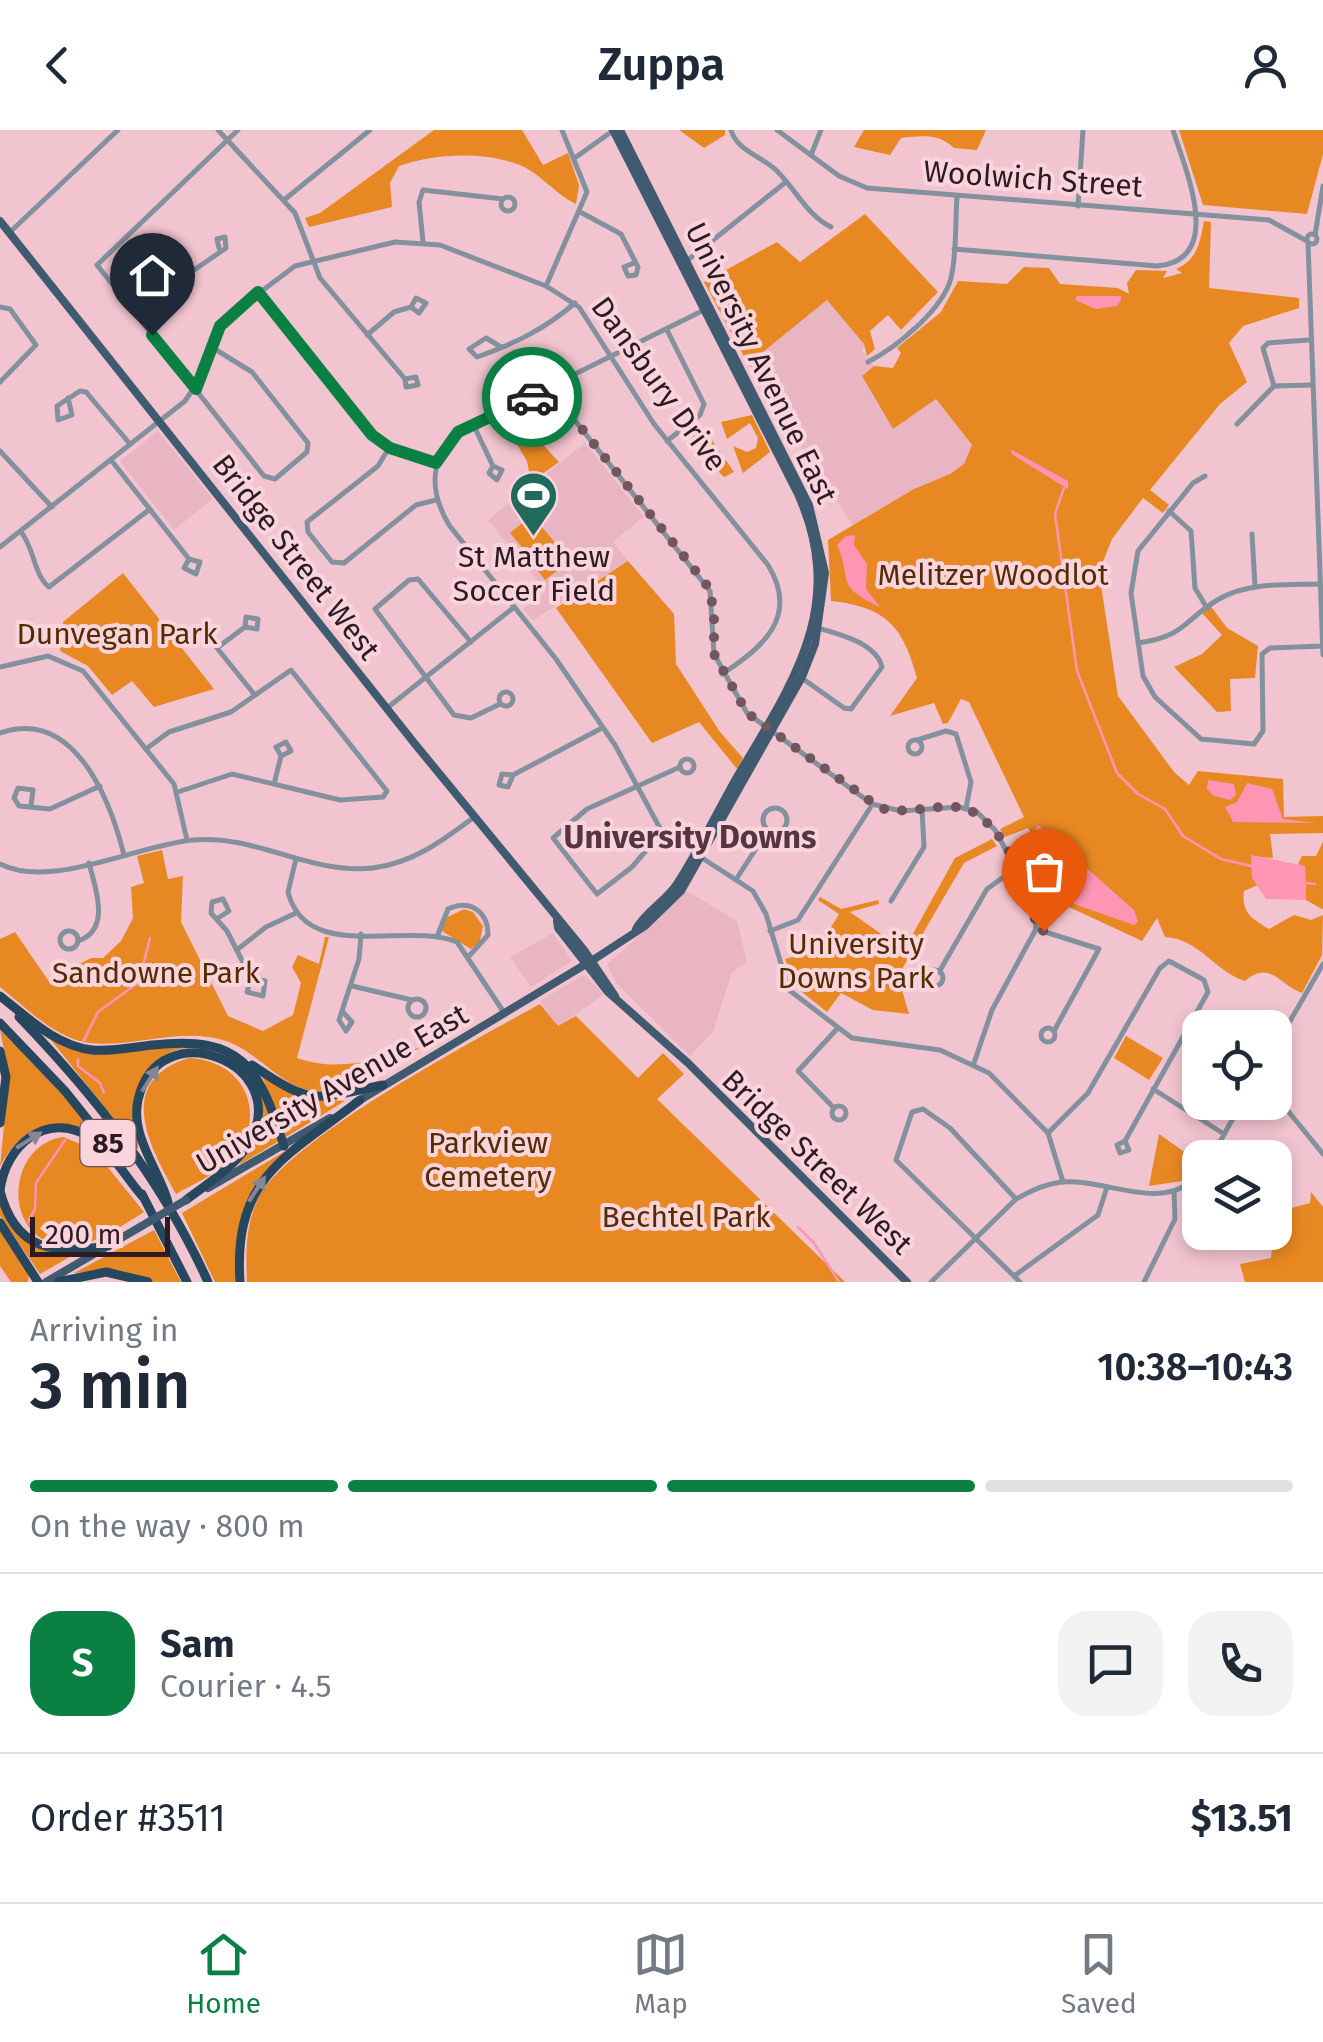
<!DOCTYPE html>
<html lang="en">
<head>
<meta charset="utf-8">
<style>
	:root { --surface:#fff; --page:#f2f2f3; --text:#1f2937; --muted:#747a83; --line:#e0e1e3; --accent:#0b8043 }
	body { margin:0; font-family:"Fira Sans",sans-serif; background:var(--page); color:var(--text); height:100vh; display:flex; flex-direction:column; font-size:38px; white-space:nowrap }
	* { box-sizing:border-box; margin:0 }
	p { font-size:32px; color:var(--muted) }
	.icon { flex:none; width:55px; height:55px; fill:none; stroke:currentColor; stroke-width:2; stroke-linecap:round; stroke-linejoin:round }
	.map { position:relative; height:1152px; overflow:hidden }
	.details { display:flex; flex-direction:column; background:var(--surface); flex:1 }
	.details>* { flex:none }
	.fabs { position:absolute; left:1182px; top:880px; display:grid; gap:20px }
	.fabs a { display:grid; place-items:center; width:110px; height:110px; border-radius:20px; background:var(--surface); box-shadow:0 5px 15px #0003; font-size:50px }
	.scale { position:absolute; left:30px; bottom:25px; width:140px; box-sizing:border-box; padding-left:10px; border:5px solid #2c1b20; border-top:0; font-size:28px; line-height:35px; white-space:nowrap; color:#2c1b20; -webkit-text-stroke:8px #f9d4dd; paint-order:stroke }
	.pin { position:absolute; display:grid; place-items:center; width:85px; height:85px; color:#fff; margin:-102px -42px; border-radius:50% 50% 50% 0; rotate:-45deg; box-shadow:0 0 10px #0007 }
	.pin .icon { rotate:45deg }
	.courier { position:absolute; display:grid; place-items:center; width:100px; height:100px; margin:-50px; border:8px solid #0b8043; border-radius:50%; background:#fff; color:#222; box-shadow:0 2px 12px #0007 }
	.headline em { font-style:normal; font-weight:600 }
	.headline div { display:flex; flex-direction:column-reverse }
	.headline { display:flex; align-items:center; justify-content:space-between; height:170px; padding:0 30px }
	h1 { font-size:65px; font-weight:600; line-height:75px }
	.bar { display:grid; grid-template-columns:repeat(4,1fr); gap:15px 10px; align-content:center; height:120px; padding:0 30px }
	.bar i { height:12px; border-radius:8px; background:var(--line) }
	.bar .current { background:var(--accent) }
	.bar p { grid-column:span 4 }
	.line { display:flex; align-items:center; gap:25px; padding:0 30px; border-top:2px solid var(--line) }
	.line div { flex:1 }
	.round { display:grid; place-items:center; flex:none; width:105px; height:105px; border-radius:30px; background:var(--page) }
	header { display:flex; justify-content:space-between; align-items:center; height:130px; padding:0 30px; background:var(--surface); font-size:45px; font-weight:600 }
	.menu { display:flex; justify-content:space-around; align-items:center; height:140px; border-top:2px solid var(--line); background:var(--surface); font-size:28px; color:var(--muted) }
	.menu a { display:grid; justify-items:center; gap:5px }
	.menu .current { color:var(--accent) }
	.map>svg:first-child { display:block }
	.built { fill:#eab5c3 }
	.green { fill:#e78822 }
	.water { fill:#fe95b5 }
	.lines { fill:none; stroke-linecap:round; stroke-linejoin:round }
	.stream { stroke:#fe95b5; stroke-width:2.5 }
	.minor { stroke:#82919d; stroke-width:5 }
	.major { stroke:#405b6f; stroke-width:8 }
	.highway { stroke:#27475e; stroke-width:9 }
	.major-bridge { stroke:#405b6f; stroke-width:8 }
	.oneway { fill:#868697 }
	.done { stroke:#71565e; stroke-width:10; stroke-dasharray:0 18 }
	.route { stroke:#0b8043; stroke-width:12 }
	.labels { text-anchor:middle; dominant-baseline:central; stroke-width:8; stroke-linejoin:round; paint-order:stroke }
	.shield { fill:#f9d4dd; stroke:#6a5259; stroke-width:2.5 }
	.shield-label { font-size:28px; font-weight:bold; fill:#2c1b20 }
	.street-label { font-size:30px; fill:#2c1b20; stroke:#f9d4dd }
	.poi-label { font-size:30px; fill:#2c1b20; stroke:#f9d4dd }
	.park-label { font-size:30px; fill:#532c00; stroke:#f9d4dd }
	.neighbourhood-label { font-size:32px; font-weight:bold; fill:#58343f; stroke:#f9d4dd }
</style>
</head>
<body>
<header><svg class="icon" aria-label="back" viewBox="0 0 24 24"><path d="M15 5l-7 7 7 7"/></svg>Zuppa<svg class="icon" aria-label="person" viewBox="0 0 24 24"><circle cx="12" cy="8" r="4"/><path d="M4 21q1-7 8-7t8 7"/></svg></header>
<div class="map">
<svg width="1323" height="1152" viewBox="0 0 1323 1152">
	<rect width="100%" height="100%" fill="#f2c4d0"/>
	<g class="built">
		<polygon points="827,170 865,214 862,220 874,236 862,246 893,299 936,269 981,327 853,396 748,234"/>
		<polygon points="158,301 213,369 174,400 120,331"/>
		<polygon points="585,313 644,387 613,411 628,431 533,490 523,479 546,462 488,390"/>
		<polygon points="687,761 737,791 747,832 732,842 713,902 690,926 617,854 607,835"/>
		<polygon points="553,803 572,831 531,857 510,827"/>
		<polygon points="584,845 604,864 558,897 540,871"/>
	</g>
	<g class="green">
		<path d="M434,0H522L543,35L568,23L579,55L576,74C555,64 538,41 517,34C480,21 434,24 399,36L390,53L392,77L309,97L305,88L320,83Z"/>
		<polygon points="679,0 725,0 725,5 704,18"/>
		<path d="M864,0H986L977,20L954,18C938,3 922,6 901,8L890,25L854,17Z"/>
		<polygon points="1179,0 1323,0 1323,24 1307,84 1203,75"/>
		<polygon points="865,84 938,162 901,200 888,185 870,201 875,219 867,226 864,214 827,170 748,234 704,152 777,112 800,132"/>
		<path d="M1204,91L1211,92L1209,158L1299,168V178L1243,196L1229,213L1247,252L1220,274L1150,360L1169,375L1163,383L1143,368L1112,409L1099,442L1118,566L1174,642L1189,655L1198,641L1283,649L1284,687L1323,686V703L1270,704L1273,728L1251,726L1260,754L1244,761C1241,782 1252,789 1269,799L1294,785L1311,790L1323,785L1322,825L1302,863C1281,856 1270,829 1245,851C1215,842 1200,809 1165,807L1157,788L1142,811L1069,777L1028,698L1005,707L1000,699L1024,687L969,572L961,569L948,593L943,594L934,573L890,586L917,548C903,497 887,477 831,471L828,410L914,359L950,344L964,334L972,315L936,269L893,299L862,246L874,236L893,238L901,223L897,218L941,182L958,151L1007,154L1024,137L1049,138L1060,154L1118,158L1129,164L1127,153L1136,140L1167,141L1163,148L1182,143L1176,139C1197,130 1200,113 1204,91Z"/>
		<polygon points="752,285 770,322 743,343 733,316 747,322 756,318 758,308 750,293 727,309 721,292"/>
		<polygon points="690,299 709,306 734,342 724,347 700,323"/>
		<polygon points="529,300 559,332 531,352 527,331 513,308"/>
		<polygon points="532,385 557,415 535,433 510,403"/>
		<polygon points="556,421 566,434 545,450 535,437"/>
		<polygon points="628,431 674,484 676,534 720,602 743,628 737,639 699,592 652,613 556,478"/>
		<polygon points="123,443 214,559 154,577 132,551 112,565 88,536 60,521 63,492"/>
		<polygon points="1210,475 1227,498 1258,516 1255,548 1230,549 1231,581 1217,582 1174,537 1202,524 1222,505 1202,483"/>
		<path d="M992,709L997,716L964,733L898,846L909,884L873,880L841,863L827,882L797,858L785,829C811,823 827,806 839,784L818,770L820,767L841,779L878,770L879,774L850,782L904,820L955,728Z"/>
		<polygon points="1323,712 1323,779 1322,779 1306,770 1305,737 1298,734 1302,726 1316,726"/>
		<path d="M162,720L168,749L183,746L181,792L228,886L263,901L293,885L301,853L292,837L298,825L319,834L325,807H329L297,928C340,943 379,929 422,917C394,931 357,961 326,962C284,964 262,923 226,911C181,896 135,918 90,913C56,909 25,877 0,857V809L15,802L48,850L91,828H103L121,811L133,788L131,757L144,753L137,726Z"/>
		<polygon points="464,779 473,782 483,796 480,811 471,819 442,801 444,789"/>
		<path d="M540,874L558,896L576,886L638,948L663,923L684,944L657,969L845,1152H247C246,1123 245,1096 258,1069C287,1009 477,909 540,874Z"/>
		<path d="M0,900L63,965L94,1005C53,984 20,997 0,1037L9,943Z"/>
		<path d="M47,905L80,921L205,914L242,931L264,967L279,1011L239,1035C302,926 169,876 137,959C128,980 141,1002 138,1019Z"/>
		<polygon points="1126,906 1163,928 1149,950 1114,928"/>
		<path d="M189,928C242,930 268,980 236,1024C222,1042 195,1053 176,1064C149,1016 114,951 189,928Z"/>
		<polygon points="262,946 300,968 345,971 286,1007"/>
		<polygon points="1159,1004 1200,1033 1182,1051 1149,1056"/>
		<path d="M63,1007L93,1019L144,1082C124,1094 104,1110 81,1114C2,1128 0,1016 63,1007Z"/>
		<path d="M287,1020C244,1066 236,1089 237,1152H215L182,1083Z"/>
		<polygon points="1311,1062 1323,1077 1323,1152 1245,1152 1240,1134 1271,1128 1275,1090 1281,1081 1310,1073"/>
		<path d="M0,1075C15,1108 39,1123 75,1124L40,1144L0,1086Z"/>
		<polygon points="0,1100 29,1142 28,1152 11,1152 0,1136"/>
		<polygon points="154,1100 181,1152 152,1152 118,1140 74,1143"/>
	</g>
	<g class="water">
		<polygon points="1077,166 1121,166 1121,170 1117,176 1096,179 1075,170"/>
		<polygon points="1010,319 1068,351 1068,359 1013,325"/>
		<path d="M855,405L854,415L867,434L866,459L880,477C833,455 853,450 837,415L846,406Z"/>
		<polygon points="1208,650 1234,654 1236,665 1230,670 1214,666 1207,659"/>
		<polygon points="1247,653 1272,659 1283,689 1315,693 1233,692 1225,677 1237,672"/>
		<polygon points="1038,695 1134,780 1138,792 1134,795 1074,774 1035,699"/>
		<polygon points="1251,725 1305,736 1306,770 1266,769 1252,748"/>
	</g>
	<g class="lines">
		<g class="stream">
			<polyline points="1064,358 1055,384 1077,541 1117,643 1138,664 1165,679 1183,706 1221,729 1251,736"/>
			<polyline points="1307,753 1315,754"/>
			<polyline points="83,912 98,882 139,852 150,808"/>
			<polyline points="78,929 78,936 100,953 104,963"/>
			<polyline points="28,1092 35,1079 36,1053 65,1010"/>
			<polyline points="798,1097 814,1113 839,1152"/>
		</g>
		<g class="minor">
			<polyline points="218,0 295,83 320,148 405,249 406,257 418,255 416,247 405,249"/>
			<path d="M731,0C736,20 763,27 777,41C796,60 807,85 831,97"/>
			<polyline points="777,0 839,46 867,58 1269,90 1307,111"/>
			<polyline points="811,25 821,0"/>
			<polyline points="576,27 614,0"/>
			<circle cx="508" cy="74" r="7"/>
			<polyline points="284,70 370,0"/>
			<polyline points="1078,76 1083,0"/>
			<polyline points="582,83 621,104 638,137 636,145 628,146 624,137 634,133"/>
			<polyline points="9,103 118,0"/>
			<circle cx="1312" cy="109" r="5"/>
			<polyline points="1315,105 1323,56"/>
			<polyline points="423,112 419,72 423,60 503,69"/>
			<polyline points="1308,113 1323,525"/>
			<path d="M954,119L1157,136C1226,130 1185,39 1173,0"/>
			<polyline points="684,133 786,52"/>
			<polyline points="546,156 587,62 562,0"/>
			<polyline points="259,163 372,305 389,318 436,333"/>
			<polyline points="0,177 10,179 36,215 0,252"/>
			<path d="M704,180L458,302C429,330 429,361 449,395L556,529L615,615L662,702L753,761L766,784L789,860L852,908L940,920L989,943L1048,1003L1063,1052"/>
			<polyline points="133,182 226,118 225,107 217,109 219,118"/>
			<polyline points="667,200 704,274 700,285 667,311"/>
			<polyline points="367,205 394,182 411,177 416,168 426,173 419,183 411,177"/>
			<polyline points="1309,210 1268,213 1263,218 1274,256 1311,255"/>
			<path d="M501,217L486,208L469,219L477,227C514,214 545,199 575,173"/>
			<polyline points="213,218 252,242 308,313 307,322 275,349 264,346 97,135 238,0"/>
			<path d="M868,232C895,218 943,180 951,148C957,123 955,93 957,67"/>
			<polyline points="550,259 710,461 714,524 747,583 872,674 901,681 959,677 977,682 995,700 1032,769 1036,799 992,880 974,933"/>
			<polyline points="68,268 72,285 58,290 57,276 80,261 86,262 130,314"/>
			<polyline points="473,294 493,336 502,340 497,350 489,343 493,336"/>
			<polyline points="1237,294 1274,256"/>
			<polyline points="389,318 378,336 307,392 308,402 332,432 344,433 416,375 436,370"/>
			<polyline points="0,321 52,377"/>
			<polyline points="111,330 189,429 200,432 196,444 184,438 189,429"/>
			<polyline points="1205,346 1193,353 1138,421 1131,463 1143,546 1155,567 1201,609 1254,614 1263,601 1262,524 1270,518 1323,516"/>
			<polyline points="1169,381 1191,401 1195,458 1207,478"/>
			<path d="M21,402C35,419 33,444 49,457L150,379"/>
			<polyline points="1252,404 1255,456"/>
			<path d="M0,417L185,271L205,241L227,187L295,136L395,112L440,115L546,156L579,177L654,294L768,435C800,487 762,518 722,544"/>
			<polyline points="245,497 257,499 258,489 246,487 245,497 217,518 254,564"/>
			<polyline points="471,512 418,449 409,450 375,479 454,585 471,588 500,574"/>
			<path d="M1138,513C1187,506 1183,490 1219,469C1248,452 1286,455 1319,454"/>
			<polyline points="0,537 48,526 83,541 174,654 187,710"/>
			<path d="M799,546L844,578L851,579L882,537C876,513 839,504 818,498"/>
			<circle cx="506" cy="569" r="7"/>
			<polyline points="387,578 513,478"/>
			<path d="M0,603C74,577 110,669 124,725"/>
			<circle cx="915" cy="617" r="7"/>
			<polyline points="917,610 946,601 956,604 971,652 966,678"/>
			<polyline points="146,619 169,602 231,582 291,540 387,661 383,667 340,670 232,644 178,662"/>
			<circle cx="687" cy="636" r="7"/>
			<polyline points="513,645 508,657 499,655 502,644 513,645 602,598"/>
			<polyline points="274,654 281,626 276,617 286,612 291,621 281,626"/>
			<polyline points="31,675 33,660 18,658 14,668 19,676 50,679 100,656"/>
			<circle cx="775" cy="690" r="12"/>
			<polyline points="662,702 632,737 597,764 553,708 587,679 680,637"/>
			<path d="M296,729L288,762C306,834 406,791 457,812L505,884"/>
			<path d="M0,734C52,760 137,715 193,710C256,704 310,745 373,738C413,733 442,711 473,688"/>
			<polyline points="737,748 768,700"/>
			<polyline points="891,771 924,717 922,679"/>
			<polyline points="218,788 229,781 223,769 212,772 211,783 227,801 251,848 247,862 263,866 265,851 251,848"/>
			<polyline points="1036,799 1099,819 1054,901"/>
			<circle cx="69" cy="810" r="9"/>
			<polyline points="770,801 798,790 872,675"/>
			<path d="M437,807L448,779C470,769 488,781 488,805L470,825"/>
			<path d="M78,811C112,800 95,757 89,733"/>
			<polyline points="238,819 266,797 296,783"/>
			<circle cx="935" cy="848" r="8"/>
			<polyline points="939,842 987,759 1016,738"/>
			<polyline points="352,856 412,870"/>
			<circle cx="417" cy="878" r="9"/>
			<polyline points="342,881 352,892 346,901 339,890 359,829 361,804"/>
			<circle cx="1048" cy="905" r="7"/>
			<polyline points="1275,917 1323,834"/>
			<polyline points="1153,959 1224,1004"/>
			<polyline points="1275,965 1323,1024"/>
			<circle cx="839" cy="983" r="7"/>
			<polyline points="834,978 798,941 837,899"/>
			<polyline points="1048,1003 1088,963 1160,838 1169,831 1204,850 1208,862 1125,1011 1117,1015 1120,1023 1129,1020 1125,1011"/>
			<polyline points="1211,1028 1242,972"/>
			<polyline points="1016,1069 950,998 923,979 912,982 896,1030 1020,1152"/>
			<polyline points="1014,1146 1098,1085 1107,1057"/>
			<path d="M931,1152L1016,1069C1030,1061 1045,1054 1061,1052C1108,1048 1162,1085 1200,1044"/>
			<polyline points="1144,1152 1175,1089 1174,1062"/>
		</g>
		<g class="major">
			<path d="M613,0L798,364C848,476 793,552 737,647C717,682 699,720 677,754C666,771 645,782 636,799"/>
			<polyline points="0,91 415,614 584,820 615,866"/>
			<polyline points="557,791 558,798 608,862 688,933 907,1152"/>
			<polyline points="355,973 596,828 645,796 681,761 802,547 815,514 825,443 809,375 620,0"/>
			<polyline points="208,1058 330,988"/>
			<polyline points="46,1152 140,1097"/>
		</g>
		<g class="highway">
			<path d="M0,866C27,887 56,916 92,920C112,922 133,917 153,915C242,905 259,936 284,1016"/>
			<path d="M19,887C96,967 162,1050 208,1152"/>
			<polyline points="0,893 65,961 120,1030"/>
			<polyline points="0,921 6,947 0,993"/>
			<path d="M252,935C314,977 313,969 383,955"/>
			<polyline points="142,1064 187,1152"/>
			<path d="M168,1072C159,1040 130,1006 138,970C158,880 295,933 249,1013C235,1037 208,1053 186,1070"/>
			<polyline points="0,1093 38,1152"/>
			<path d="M108,1116C54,1124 16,1122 0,1061C5,1016 46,980 90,1007C112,1021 126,1048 143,1067"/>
			<polyline points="58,1152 106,1142 148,1152"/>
			<path d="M240,1152C233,1047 286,1027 360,970"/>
		</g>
		<polyline class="major-bridge" points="140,1097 186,1070"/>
	</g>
	<defs><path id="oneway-solid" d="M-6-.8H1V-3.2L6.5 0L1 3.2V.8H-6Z" transform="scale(2.5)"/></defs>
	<g class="oneway">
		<use href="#oneway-solid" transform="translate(150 949) rotate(-57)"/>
		<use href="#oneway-solid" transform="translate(29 1010) rotate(-32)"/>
		<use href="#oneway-solid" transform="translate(257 1059) rotate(-57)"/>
	</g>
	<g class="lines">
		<path class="done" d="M532,267L550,259L706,454L714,478V524L747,583L880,678C906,685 931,675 957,677C998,680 1034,762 1036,799L1044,801"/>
		<polyline class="route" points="152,205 196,259 220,196 258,162 372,305 390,318 436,333 458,302 532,267"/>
	</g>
	<defs>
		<symbol id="stadium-pin" viewBox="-11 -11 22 30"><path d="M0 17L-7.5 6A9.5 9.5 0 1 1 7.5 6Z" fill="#21685d" stroke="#f9d4dd"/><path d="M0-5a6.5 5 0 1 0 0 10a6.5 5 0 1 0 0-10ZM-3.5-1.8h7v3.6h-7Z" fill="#fff"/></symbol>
	</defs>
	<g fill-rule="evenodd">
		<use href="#stadium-pin" x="506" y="338" width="55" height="75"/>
	</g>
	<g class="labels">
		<rect class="shield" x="80.5" y="990" width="55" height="46" rx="8"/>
		<g class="shield-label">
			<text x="108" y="1013">85</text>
		</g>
		<g class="street-label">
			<text transform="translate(1033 49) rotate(4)">Woolwich Street</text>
			<text transform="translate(761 233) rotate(64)">University Avenue East</text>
			<text transform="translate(659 254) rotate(54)">Dansbury Drive</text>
			<text transform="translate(296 427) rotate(52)">Bridge Street West</text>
			<text transform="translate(332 959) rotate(-30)">University Avenue East</text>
			<text transform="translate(817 1032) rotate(44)">Bridge Street West</text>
		</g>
		<g class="poi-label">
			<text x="534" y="427">St Matthew<tspan x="534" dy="34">Soccer Field</tspan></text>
		</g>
		<g class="park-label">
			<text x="993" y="445">Melitzer Woodlot</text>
			<text x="117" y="504">Dunvegan Park</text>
			<text x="856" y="814">University<tspan x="856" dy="34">Downs Park</tspan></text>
			<text x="156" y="843">Sandowne Park</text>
			<text x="488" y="1013">Parkview<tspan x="488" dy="34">Cemetery</tspan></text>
			<text x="686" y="1087">Bechtel Park</text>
		</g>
		<g class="neighbourhood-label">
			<text x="690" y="707">University Downs</text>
		</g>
	</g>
</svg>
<div class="fabs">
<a><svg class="icon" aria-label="locate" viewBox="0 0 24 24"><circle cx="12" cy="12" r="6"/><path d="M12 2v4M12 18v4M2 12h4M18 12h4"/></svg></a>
<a><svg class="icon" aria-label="layers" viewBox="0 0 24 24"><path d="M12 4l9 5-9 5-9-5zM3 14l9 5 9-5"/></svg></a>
</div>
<div class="scale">200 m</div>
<div class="pin" style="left:1044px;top:801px;background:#ea580c"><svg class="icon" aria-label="bag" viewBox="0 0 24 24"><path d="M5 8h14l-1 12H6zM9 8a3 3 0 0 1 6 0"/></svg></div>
<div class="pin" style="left:152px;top:205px;background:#1f2937"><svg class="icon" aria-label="home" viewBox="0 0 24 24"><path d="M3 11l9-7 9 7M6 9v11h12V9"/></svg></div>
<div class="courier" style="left:532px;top:267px"><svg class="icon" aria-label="car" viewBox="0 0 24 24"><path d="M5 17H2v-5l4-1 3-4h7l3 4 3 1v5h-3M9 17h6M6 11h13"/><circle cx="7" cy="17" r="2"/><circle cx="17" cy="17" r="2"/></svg></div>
</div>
<section class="details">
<div class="headline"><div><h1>3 min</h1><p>Arriving in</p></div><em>10:38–10:43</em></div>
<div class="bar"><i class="current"></i><i class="current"></i><i class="current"></i><i></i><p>On the way · 800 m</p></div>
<div class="line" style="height:180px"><b class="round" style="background:var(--accent);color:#fff">S</b><div><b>Sam</b><p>Courier · 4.5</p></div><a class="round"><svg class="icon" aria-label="chat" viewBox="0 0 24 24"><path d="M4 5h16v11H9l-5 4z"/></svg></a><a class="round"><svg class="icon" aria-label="phone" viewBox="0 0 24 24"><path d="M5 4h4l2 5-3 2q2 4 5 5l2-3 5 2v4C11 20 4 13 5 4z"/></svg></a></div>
<div class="line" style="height:130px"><div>Order #3511</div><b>$13.51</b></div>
</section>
<nav class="menu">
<a class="current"><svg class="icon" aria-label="home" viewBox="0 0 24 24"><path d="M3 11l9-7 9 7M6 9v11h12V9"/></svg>Home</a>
<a><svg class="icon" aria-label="map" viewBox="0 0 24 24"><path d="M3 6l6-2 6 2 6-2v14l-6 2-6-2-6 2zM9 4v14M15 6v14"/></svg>Map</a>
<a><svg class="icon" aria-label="saved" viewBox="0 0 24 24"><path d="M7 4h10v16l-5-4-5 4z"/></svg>Saved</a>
</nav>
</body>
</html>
